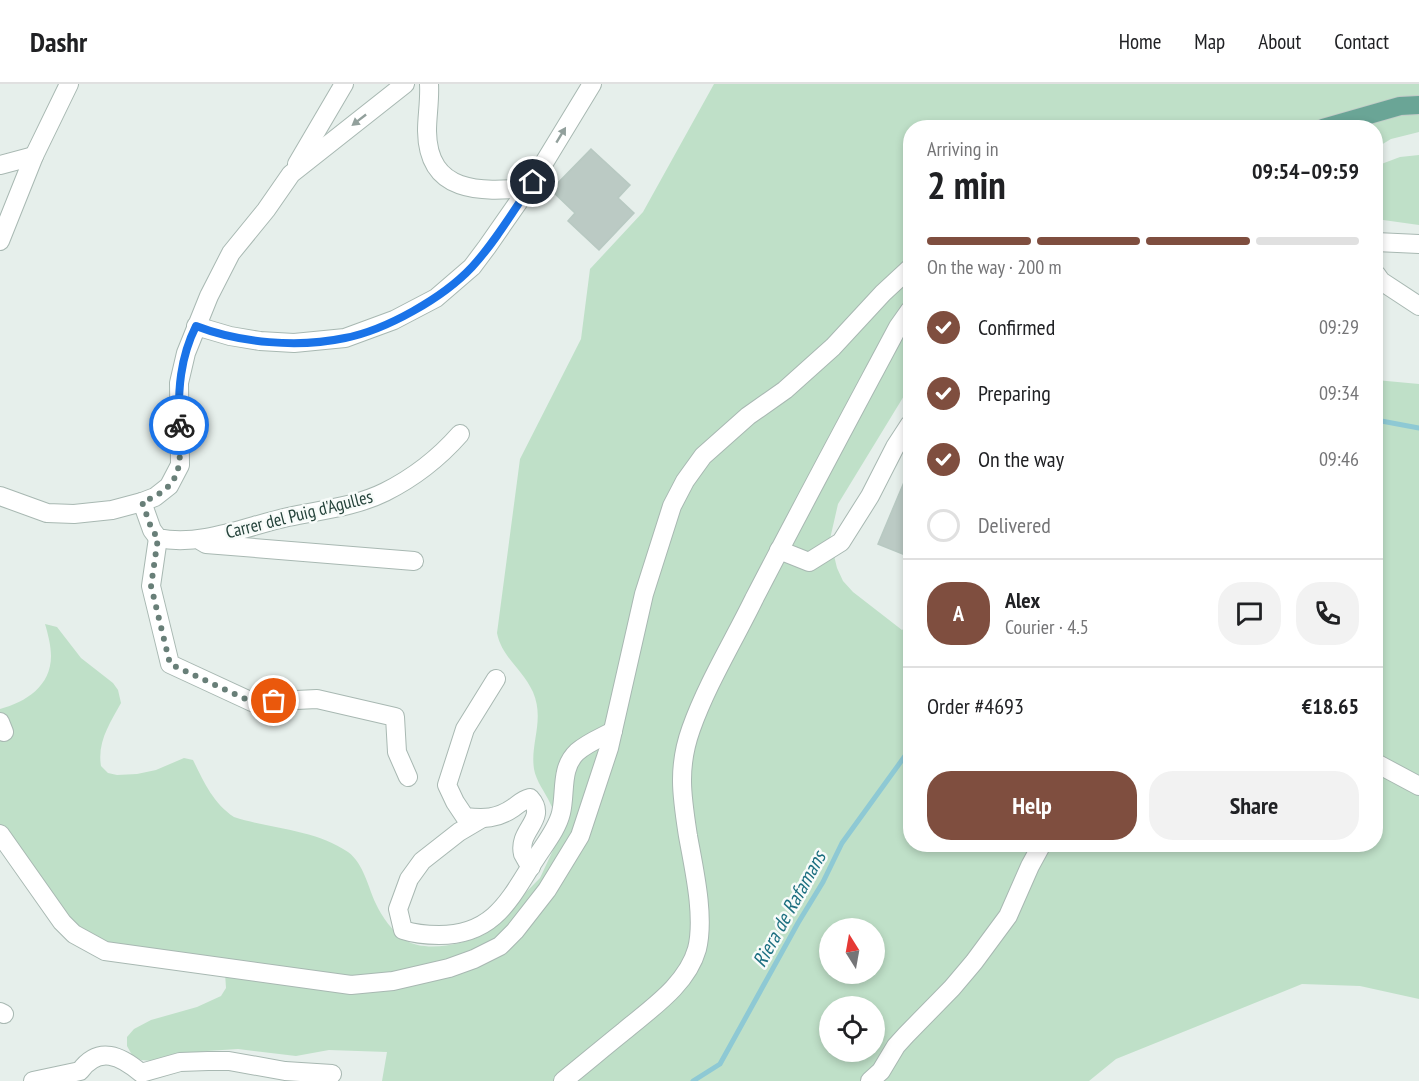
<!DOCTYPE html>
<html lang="en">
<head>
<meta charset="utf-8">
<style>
	:root { --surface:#fff; --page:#f2f2f2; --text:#202124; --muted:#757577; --line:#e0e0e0; --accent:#7f4e3f }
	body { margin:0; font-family:"PT Sans Narrow",sans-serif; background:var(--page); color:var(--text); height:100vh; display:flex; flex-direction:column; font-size:22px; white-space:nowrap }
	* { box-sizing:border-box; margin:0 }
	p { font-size:20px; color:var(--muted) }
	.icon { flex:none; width:33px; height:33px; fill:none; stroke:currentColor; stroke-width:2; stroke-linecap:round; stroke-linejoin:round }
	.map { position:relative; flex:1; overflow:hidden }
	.side { position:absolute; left:903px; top:36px; width:480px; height:732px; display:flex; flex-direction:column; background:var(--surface); border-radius:24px; box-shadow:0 3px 9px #0003 }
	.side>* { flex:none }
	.needle { width:39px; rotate:349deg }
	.controls { position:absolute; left:819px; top:834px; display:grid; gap:12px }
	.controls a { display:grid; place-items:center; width:66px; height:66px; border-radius:50%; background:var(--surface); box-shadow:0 3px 9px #0003; font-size:30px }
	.pin { position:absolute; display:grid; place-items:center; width:51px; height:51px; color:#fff; margin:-26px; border:3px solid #fff; border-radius:50%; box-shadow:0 2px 6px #0007 }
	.courier { position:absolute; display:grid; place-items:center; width:60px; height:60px; margin:-30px; border:4px solid #1a73e8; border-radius:50%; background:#fff; color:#222; box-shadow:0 2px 8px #0007 }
	.head em { font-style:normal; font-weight:700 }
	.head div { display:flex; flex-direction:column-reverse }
	.head { display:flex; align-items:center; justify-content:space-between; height:102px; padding:0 24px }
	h1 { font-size:39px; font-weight:700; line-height:45px }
	.bar { display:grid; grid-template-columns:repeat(4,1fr); gap:9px 6px; align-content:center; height:72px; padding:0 24px }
	.bar i { height:8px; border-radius:4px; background:var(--line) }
	.bar .on { background:var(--accent) }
	.bar p { grid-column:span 4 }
	.line { display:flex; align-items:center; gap:15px; padding:0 24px; border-top:2px solid var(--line) }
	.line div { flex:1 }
	.round { display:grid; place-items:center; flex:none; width:63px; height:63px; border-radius:24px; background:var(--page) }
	ol { padding:0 24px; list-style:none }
	li { display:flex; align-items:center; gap:18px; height:66px }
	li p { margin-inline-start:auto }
	li .icon { padding:6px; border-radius:50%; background:var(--accent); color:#fff; stroke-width:4 }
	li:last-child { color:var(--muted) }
	li i { width:33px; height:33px; border:3px solid var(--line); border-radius:50% }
	.button { display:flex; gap:12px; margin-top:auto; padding:12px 24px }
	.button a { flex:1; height:69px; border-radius:24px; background:var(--accent); color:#fff; font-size:24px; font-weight:700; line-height:69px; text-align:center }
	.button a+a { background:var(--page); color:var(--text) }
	header { display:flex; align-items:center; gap:36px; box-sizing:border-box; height:84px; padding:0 30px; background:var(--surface); border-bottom:2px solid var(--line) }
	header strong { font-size:28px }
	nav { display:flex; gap:33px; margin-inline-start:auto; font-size:21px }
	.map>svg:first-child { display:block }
	.green { fill:#bfe0c8; fill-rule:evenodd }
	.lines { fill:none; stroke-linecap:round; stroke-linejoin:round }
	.stream { stroke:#8ec9d4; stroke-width:5 }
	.building { fill:#bbcac4; stroke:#b8c9c2; stroke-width:1.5 }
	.minor-casing { stroke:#a8b8b2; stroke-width:20 }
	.major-casing { stroke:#c2cac8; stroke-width:20 }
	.minor { stroke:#fff; stroke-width:18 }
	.major { stroke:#6aa596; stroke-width:18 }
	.oneway { fill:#92a09c }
	.done { stroke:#687f78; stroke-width:6; stroke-dasharray:0 10.8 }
	.route { stroke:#1a73e8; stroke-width:8 }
	.labels { text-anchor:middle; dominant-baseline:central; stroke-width:5; stroke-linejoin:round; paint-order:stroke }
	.street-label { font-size:18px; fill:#24423a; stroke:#f7fbf9 }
	.water-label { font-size:20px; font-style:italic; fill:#1c6f80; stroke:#f7fbf9 }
</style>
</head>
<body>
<header>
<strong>Dashr</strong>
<nav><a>Home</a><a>Map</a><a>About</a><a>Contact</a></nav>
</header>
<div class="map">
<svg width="1419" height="997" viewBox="0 0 1419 997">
	<rect width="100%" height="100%" fill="#e6efeb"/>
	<g class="green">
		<path d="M714,0H1419V48L1391,55L1376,64V44H910V302L838,420L830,455L837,484L843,497L853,508L902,546L910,540V760H1376V296L1419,300V915L1360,902L1302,900L1116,975L1089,997H382L387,968L329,966L296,972L238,965L207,967L152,977L141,976L132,971L127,962V953L134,945L151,936L197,923L221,912L226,904L225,889L109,875L0,761V625C26,618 51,602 51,572C51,562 48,550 45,540L57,543L81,574L113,599L118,606L121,619C110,639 97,658 101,682L108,689L117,691L137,690L156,686L184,674L193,676C204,698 213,719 234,733C270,745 315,745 348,768C364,780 368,803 376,820C382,833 393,848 405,856C426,869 464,860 485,850L540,794L561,749C558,739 555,728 550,719C545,708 536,697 534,685C530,659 545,636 533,608C522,584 502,574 497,549L520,375L581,255L590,185L643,128ZM830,844H874V890H830ZM830,922H874V968H830Z"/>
		<polygon points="1419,71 1419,141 1376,135 1376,82 1400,73"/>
	</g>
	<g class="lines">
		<g class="stream">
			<polyline points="1376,336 1419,344"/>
			<polyline points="693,997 720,980 798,839 823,798 842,759 910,665"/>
		</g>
	</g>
	<g class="building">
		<polygon points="591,65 630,101 618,114 634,129 599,166 568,137 575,129 551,106"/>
		<polygon points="910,384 910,473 878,460"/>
	</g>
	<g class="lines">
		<defs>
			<g id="minor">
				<path d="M429,0C430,16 427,32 427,47C428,110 480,108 528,104"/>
				<polyline points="297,80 344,0"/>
				<polyline points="0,81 34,72"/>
				<polyline points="0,157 34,72 69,0"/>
				<polyline points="1376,158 1419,160"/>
				<polyline points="1376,190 1381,197 1419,222"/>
				<polyline points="196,242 230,252 260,257 294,259 345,254 394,236 436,214 472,183 487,163 533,97 592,0"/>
				<polyline points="0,412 47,429 74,430 112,426 142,418 155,413 169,402 180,381 179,299 186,269 209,212 231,169 266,126 291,90 405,0"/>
				<path d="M142,418L152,446L158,454C201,463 247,442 288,433C320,426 355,423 385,408C415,393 438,375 460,350"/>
				<polyline points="158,454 151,502 170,580 252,618 317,615 395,633 397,668 408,693"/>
				<polyline points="201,457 206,460 414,477"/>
				<polyline points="779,466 809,478 841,458 870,412 895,363 910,340"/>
				<path d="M496,595L465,645L447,701L455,718L465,733C484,735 497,735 513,724C519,720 522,716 530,714C549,735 517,746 523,770C525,774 528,779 531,783"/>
				<polyline points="0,638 4,648"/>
				<polyline points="1376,679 1419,702"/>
				<path d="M481,735L459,748L422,777L409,795L398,825L403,846C415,850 426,851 439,851C493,851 509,817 534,777C543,762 557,746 561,729C566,708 560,684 577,668C587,659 602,653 613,647"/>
				<polyline points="0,750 62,838 74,850 105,867 351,901 393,897 449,884 474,875 500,862 515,847 547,806 580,752 609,664 644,510 672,422 685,397 703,372 748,332 785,306 833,263 883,209 910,184"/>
				<polyline points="0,928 4,930"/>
				<path d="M33,997L80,987C99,961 121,972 141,989L180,978L208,977H229L285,987L332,990"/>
				<path d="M563,997C583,981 603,964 623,948C650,925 687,901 697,865C705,833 694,785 688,752C682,713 677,684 691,645C707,600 733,558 754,515C801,424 850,333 898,243L910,226"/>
				<polyline points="870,997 881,987 896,962 906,951 952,904 974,878 1008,832 1030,782 1042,760"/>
			</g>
			<polyline id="major" points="1323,44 1400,22 1419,21"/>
		</defs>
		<use href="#minor" class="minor-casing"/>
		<use href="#major" class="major-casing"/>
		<use href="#minor" class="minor"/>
		<use href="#major" class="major"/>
	</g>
	<defs><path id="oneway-solid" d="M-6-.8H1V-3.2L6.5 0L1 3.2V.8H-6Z" transform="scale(1.5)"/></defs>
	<g class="oneway">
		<use href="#oneway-solid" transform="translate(359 36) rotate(142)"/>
		<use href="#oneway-solid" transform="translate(561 51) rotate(-59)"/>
	</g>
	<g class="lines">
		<path class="done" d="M179,341C181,380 184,402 142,418L152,446L158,454L151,502L170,580L252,618L274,617"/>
		<path class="route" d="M179,341C178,306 180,274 196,242C240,259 298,264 345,254C386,246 443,214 472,183C495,158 514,126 533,98"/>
	</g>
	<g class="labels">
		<g class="street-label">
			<text transform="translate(299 430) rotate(-14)">Carrer del Puig d'Agulles</text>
		</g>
		<g class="water-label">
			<text transform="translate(789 825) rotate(-61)">Riera de Rafamans</text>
		</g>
	</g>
</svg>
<div class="controls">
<a><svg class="needle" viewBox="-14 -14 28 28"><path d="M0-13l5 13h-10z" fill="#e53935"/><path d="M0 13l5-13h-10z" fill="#757577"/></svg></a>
<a><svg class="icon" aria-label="locate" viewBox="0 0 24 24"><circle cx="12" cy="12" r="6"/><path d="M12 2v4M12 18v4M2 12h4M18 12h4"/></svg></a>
</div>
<div class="pin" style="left:274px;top:617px;background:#ea580c"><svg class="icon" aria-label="bag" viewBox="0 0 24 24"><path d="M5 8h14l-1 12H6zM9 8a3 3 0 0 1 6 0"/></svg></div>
<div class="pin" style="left:533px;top:98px;background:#1f2937"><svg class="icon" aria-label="home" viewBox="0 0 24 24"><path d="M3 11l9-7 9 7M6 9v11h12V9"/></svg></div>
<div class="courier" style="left:179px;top:341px"><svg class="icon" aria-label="bike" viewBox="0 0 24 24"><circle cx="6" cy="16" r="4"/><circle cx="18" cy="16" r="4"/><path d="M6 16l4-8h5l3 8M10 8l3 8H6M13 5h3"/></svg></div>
<section class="side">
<div class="head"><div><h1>2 min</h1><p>Arriving in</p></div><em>09:54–09:59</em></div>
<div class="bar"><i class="on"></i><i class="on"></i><i class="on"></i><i></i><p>On the way · 200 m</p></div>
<ol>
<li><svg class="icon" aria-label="check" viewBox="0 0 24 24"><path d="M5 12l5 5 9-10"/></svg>Confirmed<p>09:29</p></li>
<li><svg class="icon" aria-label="check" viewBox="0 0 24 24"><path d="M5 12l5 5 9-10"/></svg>Preparing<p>09:34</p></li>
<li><svg class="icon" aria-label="check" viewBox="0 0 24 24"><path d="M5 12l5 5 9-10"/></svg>On the way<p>09:46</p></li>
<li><i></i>Delivered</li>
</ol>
<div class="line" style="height:108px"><b class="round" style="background:var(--accent);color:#fff">A</b><div><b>Alex</b><p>Courier · 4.5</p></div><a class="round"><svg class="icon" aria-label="chat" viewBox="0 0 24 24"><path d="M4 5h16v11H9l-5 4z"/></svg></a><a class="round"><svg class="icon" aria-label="phone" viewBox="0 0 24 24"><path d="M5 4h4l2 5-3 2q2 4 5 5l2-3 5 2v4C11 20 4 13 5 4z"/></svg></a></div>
<div class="line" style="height:78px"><div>Order #4693</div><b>€18.65</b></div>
<div class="button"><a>Help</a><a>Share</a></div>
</section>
</div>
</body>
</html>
